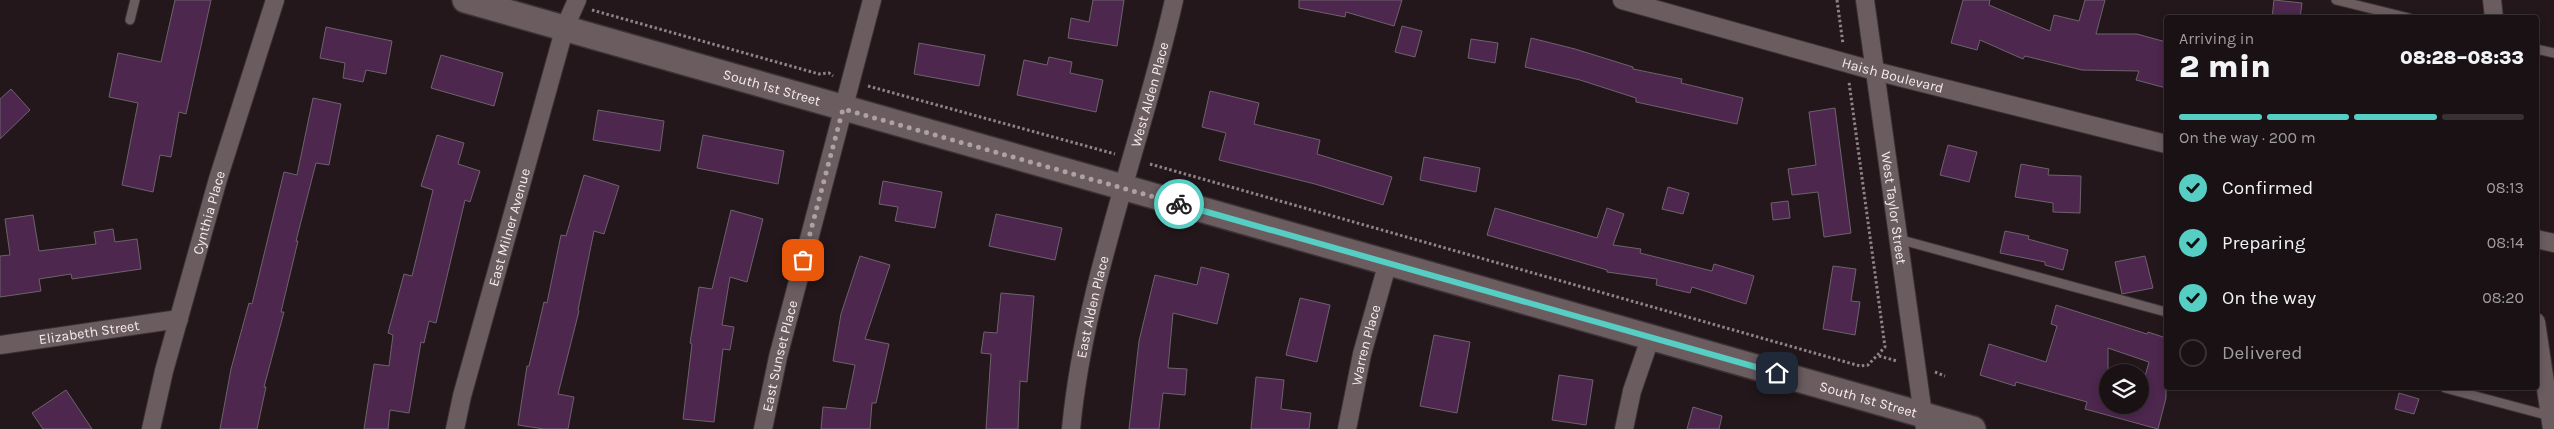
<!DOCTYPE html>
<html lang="en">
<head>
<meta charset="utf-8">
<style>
	:root { --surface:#1a1114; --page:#271f22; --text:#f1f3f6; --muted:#9f9da0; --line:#383134; --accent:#56cec4 }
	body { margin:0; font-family:Karla,sans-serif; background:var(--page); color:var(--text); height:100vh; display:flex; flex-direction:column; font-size:19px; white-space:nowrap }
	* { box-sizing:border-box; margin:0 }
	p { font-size:16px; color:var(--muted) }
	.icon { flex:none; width:28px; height:28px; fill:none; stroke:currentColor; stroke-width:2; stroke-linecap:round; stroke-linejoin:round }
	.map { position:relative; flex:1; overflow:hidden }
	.details { position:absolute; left:2164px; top:15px; width:375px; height:375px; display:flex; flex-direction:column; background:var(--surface); border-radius:5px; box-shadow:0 2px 8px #0003,0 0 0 1px var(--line) }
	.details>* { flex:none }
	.controls { position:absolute; left:2099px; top:364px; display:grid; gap:10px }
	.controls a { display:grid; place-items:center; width:50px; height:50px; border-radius:50%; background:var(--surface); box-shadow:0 2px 8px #0003,0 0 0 1px var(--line); font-size:25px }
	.pin { position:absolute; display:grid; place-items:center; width:42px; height:42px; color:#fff; margin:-21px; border-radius:10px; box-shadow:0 2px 8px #0006 }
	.courier { position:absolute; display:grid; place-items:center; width:50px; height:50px; margin:-25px; border:4px solid #56cec4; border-radius:50%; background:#fff; color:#222; box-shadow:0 1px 6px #0007 }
	.summary em { font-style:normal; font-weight:800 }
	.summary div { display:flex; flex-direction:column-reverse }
	.summary { display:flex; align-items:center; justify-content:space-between; height:85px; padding:0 15px }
	h1 { font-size:32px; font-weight:800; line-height:38px }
	.bar { display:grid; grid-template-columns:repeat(4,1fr); gap:8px 5px; align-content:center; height:60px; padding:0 15px }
	.bar i { height:6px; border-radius:4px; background:var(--line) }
	.bar .current { background:var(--accent) }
	.bar p { grid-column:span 4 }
	ol { padding:0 15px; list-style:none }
	li { display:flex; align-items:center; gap:15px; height:55px }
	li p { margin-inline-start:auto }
	li .icon { padding:5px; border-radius:50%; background:var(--accent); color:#111; stroke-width:4 }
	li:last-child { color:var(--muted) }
	li i { width:28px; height:28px; border:2px solid var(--line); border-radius:50% }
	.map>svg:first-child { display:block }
	.building { fill:#4d274e; stroke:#6d626d; fill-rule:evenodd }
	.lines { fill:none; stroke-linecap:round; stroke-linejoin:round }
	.lane-casing { stroke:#3b3234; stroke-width:11 }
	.street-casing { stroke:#3b3234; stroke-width:20 }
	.secondary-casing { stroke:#3b3234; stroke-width:28 }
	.path { stroke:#8e8487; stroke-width:3; stroke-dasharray:2.5 2.5; stroke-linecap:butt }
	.lane { stroke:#6b5c60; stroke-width:9 }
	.street { stroke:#6b5c60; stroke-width:18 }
	.secondary { stroke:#6b5c60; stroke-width:25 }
	.done { stroke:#aca1a4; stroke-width:5; stroke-dasharray:0 9 }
	.route { stroke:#56cec4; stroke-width:6 }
	.labels { text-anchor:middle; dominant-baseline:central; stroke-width:4; stroke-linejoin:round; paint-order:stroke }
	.street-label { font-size:14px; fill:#f5ecee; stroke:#23171b }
</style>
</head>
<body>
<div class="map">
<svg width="2554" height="429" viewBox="0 0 2554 429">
	<rect width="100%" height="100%" fill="#23171b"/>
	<g class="building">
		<polygon points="175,0 211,0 186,114 179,112 171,157 160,155 153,192 122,185 138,103 109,97 118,53 161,62"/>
		<polygon points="1093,0 1124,0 1117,46 1068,38 1071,18 1089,22"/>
		<polygon points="1299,0 1402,0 1394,26 1346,12 1345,17 1299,8"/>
		<polygon points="1963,0 1990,0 1989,5 2050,31 2054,15 2079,21 2085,0 2105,0 2096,34 2137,34 2166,42 2166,88 2136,80 2139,71 2082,70 2025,56 2023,59 1980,40 1977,50 1951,43"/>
		<polygon points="2274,0 2302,3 2300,18 2272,18"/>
		<polygon points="1402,26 1422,31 1415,57 1395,52"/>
		<polygon points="326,27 392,41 386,74 366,70 363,82 343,78 345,63 320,58"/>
		<polygon points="1531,38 1575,49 1633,67 1633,69 1682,79 1681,83 1743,98 1737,124 1636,102 1636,98 1580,80 1525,67"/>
		<polygon points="1471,39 1498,43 1495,63 1468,58"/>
		<polygon points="919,43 985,55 979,86 914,74"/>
		<polygon points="441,55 503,73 494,106 431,88"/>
		<polygon points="1049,57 1072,62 1070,73 1103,80 1096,112 1017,95 1024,60 1047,65"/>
		<polygon points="11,89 30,110 0,139 0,99"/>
		<polygon points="1210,91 1259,103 1254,124 1320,140 1317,154 1392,177 1383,205 1315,184 1219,160 1226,133 1202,127"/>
		<polygon points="313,98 341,104 329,165 316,163 296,241 298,241 281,312 284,312 264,387 266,387 257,429 220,429 231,369 249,303 252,304 284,172 297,175"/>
		<polygon points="1835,108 1851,233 1824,237 1818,192 1792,195 1788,169 1816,165 1809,112"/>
		<polygon points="598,110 664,121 660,151 593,140"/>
		<polygon points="437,135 464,143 458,164 480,171 470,202 465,200 436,323 429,321 424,343 421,342 409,413 390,410 388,429 364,429 374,364 389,366 393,335 388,333 404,274 412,276 433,190 421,186"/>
		<polygon points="703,135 784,151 778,184 697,168"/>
		<polygon points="1948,145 1977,152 1969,182 1940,175"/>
		<polygon points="1424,157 1480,168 1476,192 1420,180"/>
		<polygon points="2021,164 2049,169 2048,175 2081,176 2080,213 2053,212 2053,203 2015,197"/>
		<polygon points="584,175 619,186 604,234 594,231 578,310 579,311 558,394 574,397 568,429 544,429 518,425 527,366 529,366 544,302 547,303 561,235 566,236"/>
		<polygon points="883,181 942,192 935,228 895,221 898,207 879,204"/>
		<polygon points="1668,187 1689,193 1683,214 1662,209"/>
		<polygon points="1788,201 1790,218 1773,220 1771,203"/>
		<polygon points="1495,208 1597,238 1607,208 1624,214 1613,245 1641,249 1640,253 1712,271 1714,264 1754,276 1746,304 1692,287 1690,293 1656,285 1657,279 1607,272 1607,270 1487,235"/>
		<polygon points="731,210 763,219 747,282 730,277 722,325 734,327 730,350 723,349 714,422 683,419 692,344 690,343 699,287 712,289"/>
		<polygon points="996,214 1062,228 1055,260 989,246"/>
		<polygon points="33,215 39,251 96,244 94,232 113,229 115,242 137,239 141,269 72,279 71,274 39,279 41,291 0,297 0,256 10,255 5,219"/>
		<polygon points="2005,231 2029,236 2028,239 2068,250 2063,270 2045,265 2045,262 2000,253"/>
		<polygon points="860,256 890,265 865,339 889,344 876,403 872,403 870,429 821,429 823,407 846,409 855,365 833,361 841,314"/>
		<polygon points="2145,256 2153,288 2122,294 2115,262"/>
		<polygon points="1833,266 1856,269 1851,301 1860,302 1855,335 1823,329"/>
		<polygon points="1201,267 1229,274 1217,324 1173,313 1168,368 1187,369 1185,395 1163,393 1159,429 1129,429 1139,341 1155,275 1197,285"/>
		<polygon points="1001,293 1034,296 1027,382 1020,381 1018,429 986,429 991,354 981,353 984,332 997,333"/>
		<polygon points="1300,298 1330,305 1317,362 1286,355"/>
		<path d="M2056,305L2147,334L2148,332L2166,338V398L2158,429L2085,409L2087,402L2016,382L2015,386L1980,375L1989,344L2046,362L2057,326L2051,324ZM2108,348L2149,362L2140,394V405H2108Z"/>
		<polygon points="1434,335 1470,342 1457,413 1420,406"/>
		<polygon points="1559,375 1593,380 1586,425 1552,420"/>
		<polygon points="1256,377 1284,380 1281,409 1311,413 1309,429 1251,429"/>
		<polygon points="66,390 92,429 43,429 32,413"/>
		<polygon points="2399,393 2419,399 2414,414 2395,409"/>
		<polygon points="1693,407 1722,416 1719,429 1687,429"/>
	</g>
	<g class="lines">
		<defs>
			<g id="lane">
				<polyline points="2336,0 2409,18"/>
				<polyline points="130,20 135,0"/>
				<polyline points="2536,49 2554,53"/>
				<polyline points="1898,239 2166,312"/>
				<polyline points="2445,388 2550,416"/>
			</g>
			<g id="street">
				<path id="s1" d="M1622,0L1875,71L2166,144"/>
				<path id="s2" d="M1865,0L1925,429"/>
				<polyline points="2492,0 2494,18"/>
				<polyline points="2536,239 2554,243"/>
				<polyline points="2536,322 2552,429"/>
				<path id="s3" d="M0,345L179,319"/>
				<path id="s4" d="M151,429L164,371L218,179L275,0"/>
				<path id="s5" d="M455,429L462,396L565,27L577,0"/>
				<path id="s6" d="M763,429L778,357L872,0"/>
				<path id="s7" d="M1071,429C1085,282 1142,143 1174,0"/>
				<path id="s8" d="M1347,429L1362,354L1388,262"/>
				<polyline points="1624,429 1632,391 1651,336"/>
			</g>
			<g id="secondary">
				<path id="s9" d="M465,0L1973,429"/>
			</g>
		</defs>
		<use href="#lane" class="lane-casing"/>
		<use href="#street" class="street-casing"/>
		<use href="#secondary" class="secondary-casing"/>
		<g class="path">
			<polyline points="1837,0 1843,44"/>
			<polyline points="592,10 819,74 829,73 833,76"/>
			<polyline points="868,86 1115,154"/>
			<polyline points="1150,164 1860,366 1868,365 1885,347 1849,82"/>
			<polyline points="1879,356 1897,361"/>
			<polyline points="1935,372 1945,376"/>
		</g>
		<use href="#lane" class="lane"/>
		<use href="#street" class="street"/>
		<use href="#secondary" class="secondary"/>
	</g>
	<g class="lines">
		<polyline class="done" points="803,260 843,109 1179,204"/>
		<polyline class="route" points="1179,204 1777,373"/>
	</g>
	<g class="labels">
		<g class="street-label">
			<text stroke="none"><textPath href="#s1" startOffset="281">Haish Boulevard</textPath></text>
			<text stroke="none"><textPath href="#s9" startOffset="319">South 1st Street</textPath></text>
			<text stroke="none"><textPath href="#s7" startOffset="344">West Alden Place</textPath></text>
			<text stroke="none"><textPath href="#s2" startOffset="210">West Taylor Street</textPath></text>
			<text stroke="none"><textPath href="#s4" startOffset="224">Cynthia Place</textPath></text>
			<text stroke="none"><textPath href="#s5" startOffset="209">East Milner Avenue</textPath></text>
			<text stroke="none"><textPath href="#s7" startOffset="124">East Alden Place</textPath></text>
			<text stroke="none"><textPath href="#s3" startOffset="90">Elizabeth Street</textPath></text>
			<text stroke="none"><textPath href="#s8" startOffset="86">Warren Place</textPath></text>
			<text stroke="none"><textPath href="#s6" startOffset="75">East Sunset Place</textPath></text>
			<text stroke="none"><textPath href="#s9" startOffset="1459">South 1st Street</textPath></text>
		</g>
	</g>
</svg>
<div class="controls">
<a><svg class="icon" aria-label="layers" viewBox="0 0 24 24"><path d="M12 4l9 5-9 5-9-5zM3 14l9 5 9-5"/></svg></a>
</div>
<div class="pin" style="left:803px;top:260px;background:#ea580c"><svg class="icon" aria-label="bag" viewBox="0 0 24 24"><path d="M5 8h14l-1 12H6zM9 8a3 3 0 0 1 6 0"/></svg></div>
<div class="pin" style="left:1777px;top:373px;background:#1f2937"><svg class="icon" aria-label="home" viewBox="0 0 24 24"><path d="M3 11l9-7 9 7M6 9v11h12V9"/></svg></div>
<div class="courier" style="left:1179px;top:204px"><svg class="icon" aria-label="bike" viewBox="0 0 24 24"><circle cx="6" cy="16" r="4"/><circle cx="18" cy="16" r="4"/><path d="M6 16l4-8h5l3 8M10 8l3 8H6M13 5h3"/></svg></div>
<section class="details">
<div class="summary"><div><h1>2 min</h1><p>Arriving in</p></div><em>08:28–08:33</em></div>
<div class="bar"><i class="current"></i><i class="current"></i><i class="current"></i><i></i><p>On the way · 200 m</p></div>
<ol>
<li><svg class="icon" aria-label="check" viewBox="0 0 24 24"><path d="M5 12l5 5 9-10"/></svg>Confirmed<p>08:13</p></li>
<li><svg class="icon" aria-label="check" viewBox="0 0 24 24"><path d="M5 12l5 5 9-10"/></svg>Preparing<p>08:14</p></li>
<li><svg class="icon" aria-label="check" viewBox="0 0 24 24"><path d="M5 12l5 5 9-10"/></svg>On the way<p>08:20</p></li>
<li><i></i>Delivered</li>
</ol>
</section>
</div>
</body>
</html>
